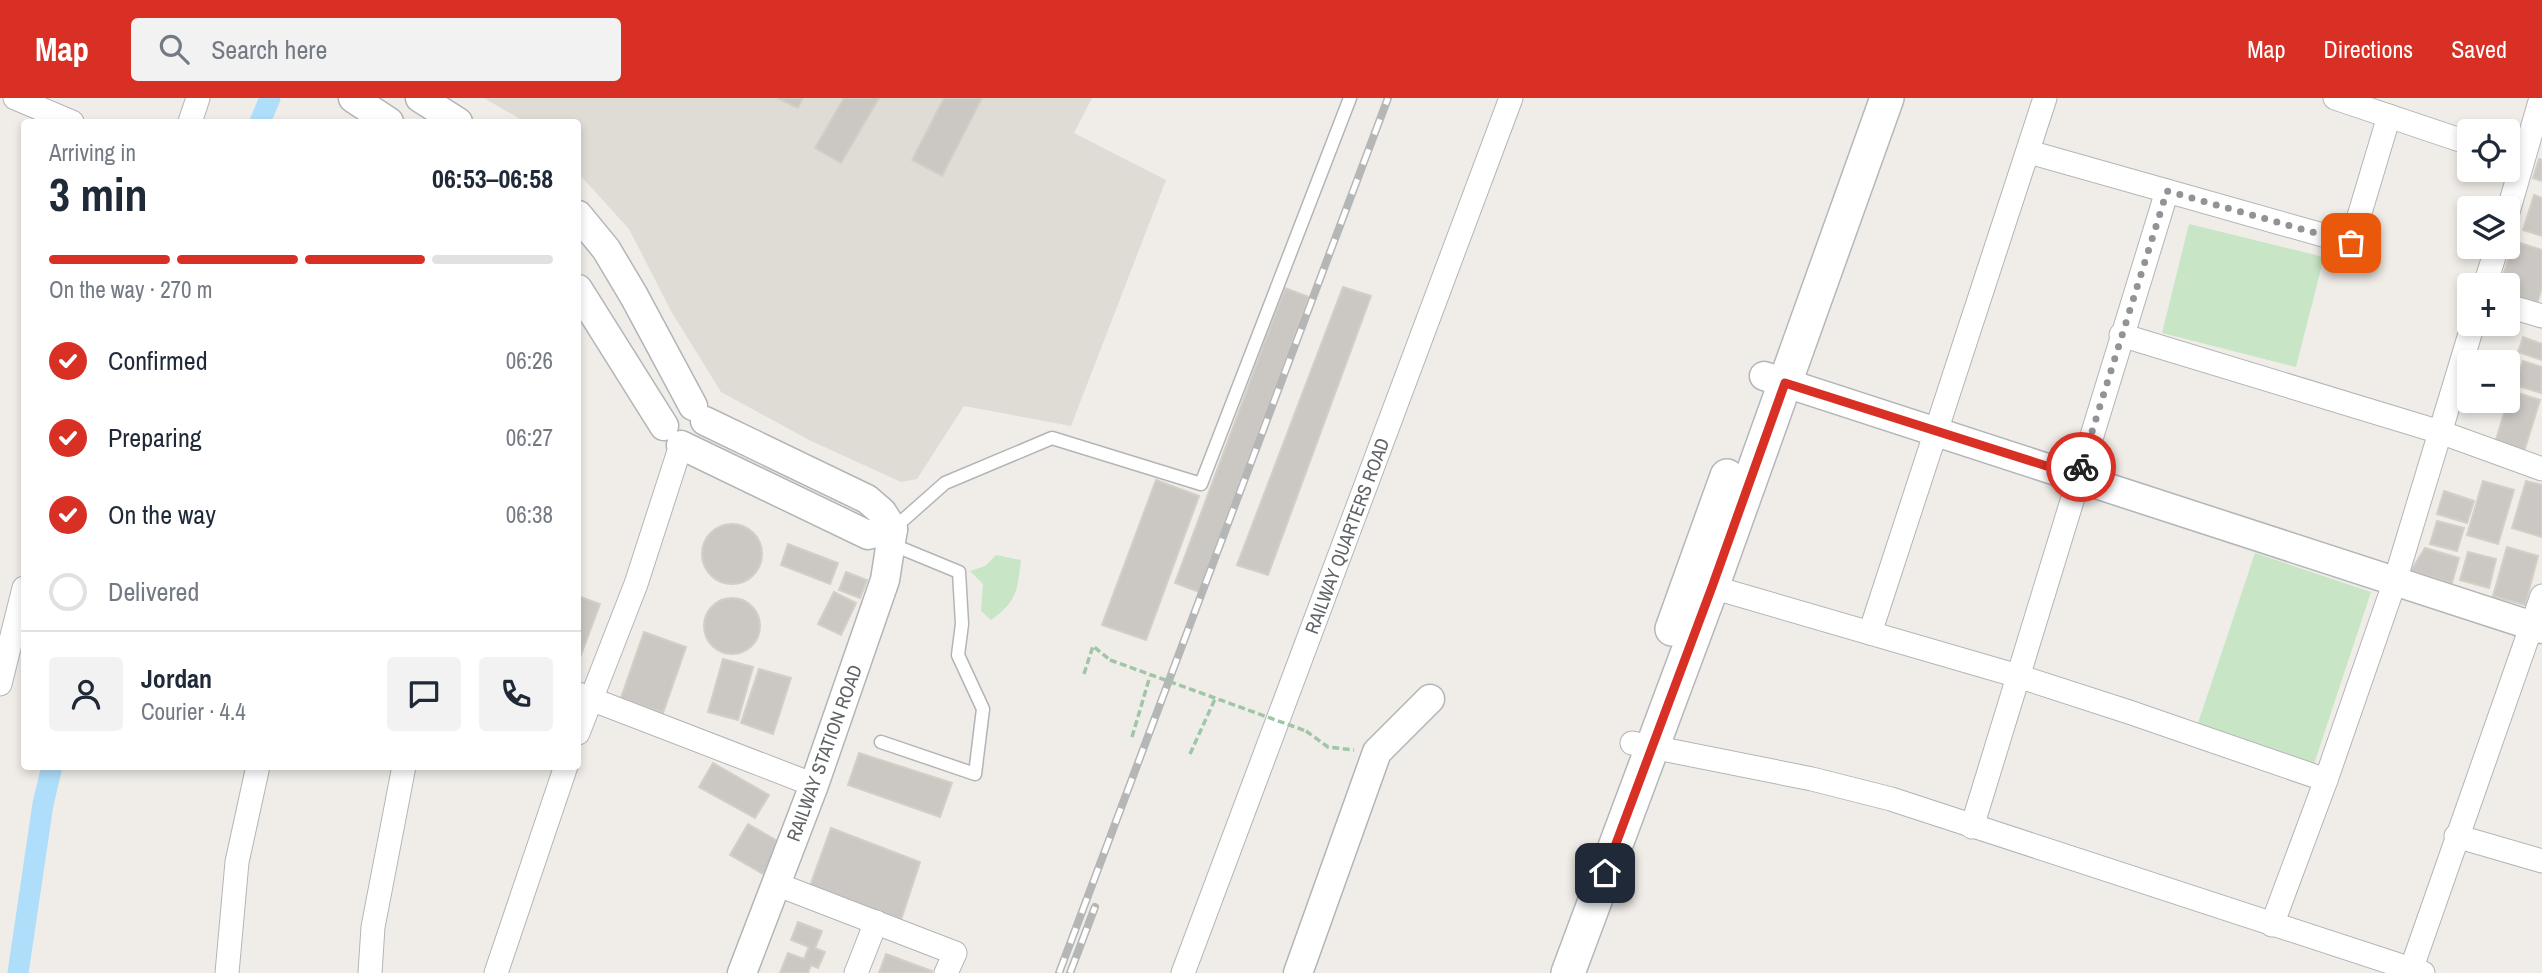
<!DOCTYPE html>
<html lang="en">
<head>
<meta charset="utf-8">
<style>
	:root { --surface:#fff; --page:#f2f2f3; --text:#1f2937; --muted:#747a83; --line:#e0e1e3; --accent:#d93025 }
	body { margin:0; font-family:"Archivo Narrow",sans-serif; background:var(--page); color:var(--text); height:100vh; display:flex; flex-direction:column; font-size:26px; white-space:nowrap }
	* { box-sizing:border-box; margin:0 }
	p { font-size:23px; color:var(--muted) }
	.icon { flex:none; width:38px; height:38px; fill:none; stroke:currentColor; stroke-width:2; stroke-linecap:round; stroke-linejoin:round }
	.map { position:relative; flex:1; overflow:hidden }
	.drawer { position:absolute; left:21px; top:21px; width:560px; height:651px; display:flex; flex-direction:column; background:var(--surface); border-radius:7px; box-shadow:0 4px 10px #0003 }
	.drawer>* { flex:none }
	.tools { position:absolute; left:2457px; top:21px; display:grid; gap:14px }
	.tools a { display:grid; place-items:center; width:63px; height:63px; border-radius:7px; background:var(--surface); box-shadow:0 4px 10px #0003; font-size:35px }
	.pin { position:absolute; display:grid; place-items:center; width:60px; height:60px; color:#fff; margin:-30px; border-radius:14px; box-shadow:0 4px 10px #0006 }
	.courier { position:absolute; display:grid; place-items:center; width:70px; height:70px; margin:-35px; border:5px solid #d93025; border-radius:50%; background:#fff; color:#222; box-shadow:0 2px 9px #0007 }
	.summary em { font-style:normal; font-weight:700 }
	.summary div { display:flex; flex-direction:column-reverse }
	.summary { display:flex; align-items:center; justify-content:space-between; height:119px; padding:0 28px }
	h1 { font-size:46px; font-weight:700; line-height:52px }
	.bar { display:grid; grid-template-columns:repeat(4,1fr); gap:10px 7px; align-content:center; height:84px; padding:0 28px }
	.bar i { height:9px; border-radius:5px; background:var(--line) }
	.bar .active { background:var(--accent) }
	.bar p { grid-column:span 4 }
	.line { display:flex; align-items:center; gap:18px; padding:0 28px; border-top:2px solid var(--line) }
	.line div { flex:1 }
	.round { display:grid; place-items:center; flex:none; width:74px; height:74px; border-radius:7px; background:var(--page) }
	ol { padding:0 28px; list-style:none }
	li { display:flex; align-items:center; gap:21px; height:77px }
	li p { margin-inline-start:auto }
	li .icon { padding:7px; border-radius:50%; background:var(--accent); color:#fff; stroke-width:4 }
	li:last-child { color:var(--muted) }
	li i { width:38px; height:38px; border:4px solid var(--line); border-radius:50% }
	header { display:flex; align-items:center; gap:42px; box-sizing:border-box; height:98px; padding:0 35px; background:var(--accent); color:#fff }
	header strong { font-size:33px }
	nav { display:flex; gap:38px; margin-inline-start:auto; font-size:24px }
	.search { width:490px; height:63px; background:var(--page); display:flex; align-items:center; gap:18px; box-sizing:border-box; padding:0 24px; border-radius:7px; color:var(--muted); font-size:26px }
	.map>svg:first-child { display:block }
	.education { fill:#dfdcd6 }
	.green { fill:#c8e5c6 }
	.lines { fill:none; stroke-linecap:round; stroke-linejoin:round }
	.canal { stroke:#aedef9; stroke-width:21 }
	.building { fill:#cbc8c4; stroke:#d4cfc6; stroke-width:2 }
	.service-casing { stroke:#b2b5b8; stroke-width:15 }
	.minor-casing { stroke:#b2b5b8; stroke-width:25 }
	.tertiary-casing { stroke:#b2b5b8; stroke-width:31 }
	.secondary-casing { stroke:#b4b7bb; stroke-width:36 }
	.path { stroke:#a0c6a8; stroke-width:3.5; stroke-dasharray:7 3.5; stroke-linecap:butt }
	.service { stroke:#fff; stroke-width:12 }
	.minor { stroke:#fff; stroke-width:23 }
	.tertiary { stroke:#fff; stroke-width:28 }
	.secondary { stroke:#fff; stroke-width:33 }
	.rail-casing { stroke:#b5b6b6; stroke-width:8 }
	.rail { stroke:#fff; stroke-width:5; stroke-dasharray:16; stroke-linecap:butt }
	.path-bridge { stroke:#a0c6a8; stroke-width:3.5; stroke-dasharray:7 3.5; stroke-linecap:butt }
	.done { stroke:#929394; stroke-width:7; stroke-dasharray:0 12.6 }
	.route { stroke:#d93025; stroke-width:9 }
	.labels { text-anchor:middle; dominant-baseline:central; stroke-width:7; stroke-linejoin:round; paint-order:stroke }
	.street-label { font-size:19px; fill:#5f6366; stroke:#fff }
</style>
</head>
<body>
<header>
<strong>Map</strong>
<div class="search"><svg class="icon" aria-label="search" viewBox="0 0 24 24"><circle cx="10" cy="10" r="6"/><path d="M15 15l6 6"/></svg>Search here</div>
<nav><a>Map</a><a>Directions</a><a>Saved</a></nav>
</header>
<div class="map">
<svg width="2542" height="875" viewBox="0 0 2542 875">
	<rect width="100%" height="100%" fill="#f0ede8"/>
	<polygon class="education" points="484,0 1092,0 1074,35 1166,82 1071,328 964,308 917,381 901,384 809,342 721,294 671,213 629,131 578,75 578,24 525,24"/>
	<g class="green">
		<polygon points="2189,126 2324,159 2296,269 2162,235"/>
		<polygon points="2255,455 2371,494 2312,672 2195,634"/>
		<path d="M996,457L1021,462C1017,492 1018,503 991,522L981,513L983,486L970,473L985,468Z"/>
	</g>
	<g class="lines">
		<g class="canal">
			<polyline points="260,24 270,0"/>
			<polyline points="18,875 43,706 52,668"/>
		</g>
	</g>
	<g class="building">
		<polygon points="777,0 803,0 798,10"/>
		<polygon points="844,0 879,0 841,65 815,50"/>
		<polygon points="944,0 982,0 942,78 912,62"/>
		<polygon points="2539,61 2542,62 2542,83 2533,80"/>
		<polygon points="2534,97 2542,100 2542,138 2523,132"/>
		<polygon points="2514,143 2542,152 2542,189 2537,206 2508,197 2508,187 2500,187"/>
		<polygon points="1343,189 1371,198 1268,477 1237,467"/>
		<polygon points="1285,190 1309,199 1199,494 1175,485"/>
		<polygon points="2523,239 2542,246 2542,262 2518,254"/>
		<polygon points="2523,263 2542,269 2541,295 2515,287"/>
		<polygon points="2511,293 2540,302 2523,357 2494,348"/>
		<polygon points="1156,382 1199,398 1146,542 1102,527"/>
		<polygon points="2483,383 2514,392 2498,446 2467,437"/>
		<polygon points="2526,383 2542,387 2542,439 2512,430"/>
		<polygon points="2444,393 2474,403 2467,425 2437,416"/>
		<polygon points="2437,423 2464,430 2457,453 2430,446"/>
		<circle cx="732" cy="456" r="30"/>
		<polygon points="788,446 838,465 830,486 781,467"/>
		<polygon points="2507,449 2538,458 2525,507 2493,498"/>
		<polygon points="2425,450 2459,460 2452,485 2411,473"/>
		<polygon points="2468,454 2496,461 2489,490 2460,482"/>
		<polygon points="846,474 867,482 860,500 839,492"/>
		<polygon points="834,494 856,505 841,537 818,526"/>
		<polygon points="578,498 600,506 578,565"/>
		<circle cx="732" cy="528" r="28"/>
		<polygon points="644,534 686,549 663,615 621,600"/>
		<polygon points="723,561 753,569 738,622 708,614"/>
		<polygon points="759,571 791,580 773,636 741,625"/>
		<polygon points="859,655 952,685 940,719 848,687"/>
		<polygon points="713,665 769,697 755,720 699,689"/>
		<polygon points="748,726 781,745 763,776 730,757"/>
		<polygon points="831,730 920,764 901,822 810,788"/>
		<polygon points="798,824 822,833 815,850 825,854 818,870 811,867 808,875 780,875 788,855 804,861 809,849 791,842"/>
		<polygon points="886,856 932,873 931,875 879,875"/>
	</g>
	<g class="lines">
		<defs>
			<g id="service">
				<polyline points="893,431 945,385 1052,340 1201,386 1350,0"/>
				<polyline points="881,644 975,676 983,611 958,557 962,526 959,474 891,446"/>
			</g>
			<g id="minor">
				<polyline points="15,0 72,24"/>
				<polyline points="2335,0 2469,45"/>
				<polyline points="190,24 198,0"/>
				<polyline points="2029,54 2167,93"/>
				<polyline points="2508,114 2541,0"/>
				<polyline points="2485,187 2497,149"/>
				<polyline points="2508,208 2542,218"/>
				<polyline points="2121,237 2440,334 2542,371"/>
				<polyline points="1712,489 2018,578 2129,614 2326,682"/>
				<polyline points="1870,535 2045,0"/>
				<polyline points="0,586 24,490"/>
				<polyline points="578,596 814,687"/>
				<polyline points="578,635 636,486 681,347"/>
				<polyline points="1632,645 1812,681 1891,701 2423,875"/>
				<polyline points="1972,729 2167,93 2351,145 2389,18"/>
				<polyline points="2456,738 2542,763"/>
				<polyline points="776,786 955,855 946,875"/>
				<polyline points="2272,827 2326,682 2395,483 2473,226"/>
				<polyline points="2411,872 2542,498"/>
				<polyline points="227,875 237,764 258,668"/>
				<polyline points="370,875 373,829 404,668"/>
				<polyline points="496,875 566,668"/>
				<polyline points="856,875 876,824"/>
				<path id="s1" d="M1183,875L1511,0"/>
			</g>
			<g id="tertiary">
				<polyline points="353,0 389,24"/>
				<polyline points="420,0 458,24"/>
				<polyline points="578,117 606,151 634,198 693,308"/>
				<polyline points="578,191 664,328"/>
				<polyline points="1764,278 2542,531"/>
				<polyline points="705,323 867,401 882,414 893,431 885,482 814,687 742,875"/>
				<polyline points="681,347 868,437 893,431"/>
				<polyline points="1298,875 1377,654 1430,601"/>
			</g>
			<g id="secondary">
				<polyline points="1672,531 1727,378"/>
				<polyline points="1568,875 1712,489 1887,0"/>
			</g>
		</defs>
		<use href="#service" class="service-casing"/>
		<use href="#minor" class="minor-casing"/>
		<use href="#tertiary" class="tertiary-casing"/>
		<use href="#secondary" class="secondary-casing"/>
		<g class="path">
			<polyline points="1084,576 1093,548 1110,562"/>
			<polyline points="1306,633 1328,649 1354,652"/>
			<polyline points="1132,639 1150,578"/>
			<polyline points="1190,656 1215,601"/>
		</g>
		<use href="#service" class="service"/>
		<use href="#minor" class="minor"/>
		<use href="#tertiary" class="tertiary"/>
		<use href="#secondary" class="secondary"/>
		<defs>
			<g id="rail">
				<polyline points="1059,875 1388,0"/>
				<polyline points="1070,875 1095,809"/>
			</g>
		</defs>
		<use href="#rail" class="rail-casing"/>
		<use href="#rail" class="rail"/>
		<polyline class="path-bridge" points="1110,562 1306,633"/>
	</g>
	<g class="lines">
		<polyline class="done" points="2081,369 2167,93 2351,145"/>
		<polyline class="route" points="1605,775 1712,489 1785,285 2078,378 2081,369"/>
	</g>
	<g class="labels">
		<g class="street-label">
			<text stroke="none"><textPath href="#s1" startOffset="467">RAILWAY QUARTERS ROAD</textPath></text>
			<text transform="translate(824 655) rotate(-70)">RAILWAY STATION ROAD</text>
		</g>
	</g>
</svg>
<div class="tools">
<a><svg class="icon" aria-label="locate" viewBox="0 0 24 24"><circle cx="12" cy="12" r="6"/><path d="M12 2v4M12 18v4M2 12h4M18 12h4"/></svg></a>
<a><svg class="icon" aria-label="layers" viewBox="0 0 24 24"><path d="M12 4l9 5-9 5-9-5zM3 14l9 5 9-5"/></svg></a>
<a>+</a>
<a>−</a>
</div>
<div class="pin" style="left:2351px;top:145px;background:#ea580c"><svg class="icon" aria-label="bag" viewBox="0 0 24 24"><path d="M5 8h14l-1 12H6zM9 8a3 3 0 0 1 6 0"/></svg></div>
<div class="pin" style="left:1605px;top:775px;background:#1f2937"><svg class="icon" aria-label="home" viewBox="0 0 24 24"><path d="M3 11l9-7 9 7M6 9v11h12V9"/></svg></div>
<div class="courier" style="left:2081px;top:369px"><svg class="icon" aria-label="bike" viewBox="0 0 24 24"><circle cx="6" cy="16" r="4"/><circle cx="18" cy="16" r="4"/><path d="M6 16l4-8h5l3 8M10 8l3 8H6M13 5h3"/></svg></div>
<section class="drawer">
<div class="summary"><div><h1>3 min</h1><p>Arriving in</p></div><em>06:53–06:58</em></div>
<div class="bar"><i class="active"></i><i class="active"></i><i class="active"></i><i></i><p>On the way · 270 m</p></div>
<ol>
<li><svg class="icon" aria-label="check" viewBox="0 0 24 24"><path d="M5 12l5 5 9-10"/></svg>Confirmed<p>06:26</p></li>
<li><svg class="icon" aria-label="check" viewBox="0 0 24 24"><path d="M5 12l5 5 9-10"/></svg>Preparing<p>06:27</p></li>
<li><svg class="icon" aria-label="check" viewBox="0 0 24 24"><path d="M5 12l5 5 9-10"/></svg>On the way<p>06:38</p></li>
<li><i></i>Delivered</li>
</ol>
<div class="line" style="height:126px"><a class="round"><svg class="icon" aria-label="person" viewBox="0 0 24 24"><circle cx="12" cy="8" r="4"/><path d="M4 21q1-7 8-7t8 7"/></svg></a><div><b>Jordan</b><p>Courier · 4.4</p></div><a class="round"><svg class="icon" aria-label="chat" viewBox="0 0 24 24"><path d="M4 5h16v11H9l-5 4z"/></svg></a><a class="round"><svg class="icon" aria-label="phone" viewBox="0 0 24 24"><path d="M5 4h4l2 5-3 2q2 4 5 5l2-3 5 2v4C11 20 4 13 5 4z"/></svg></a></div>
</section>
</div>
</body>
</html>
